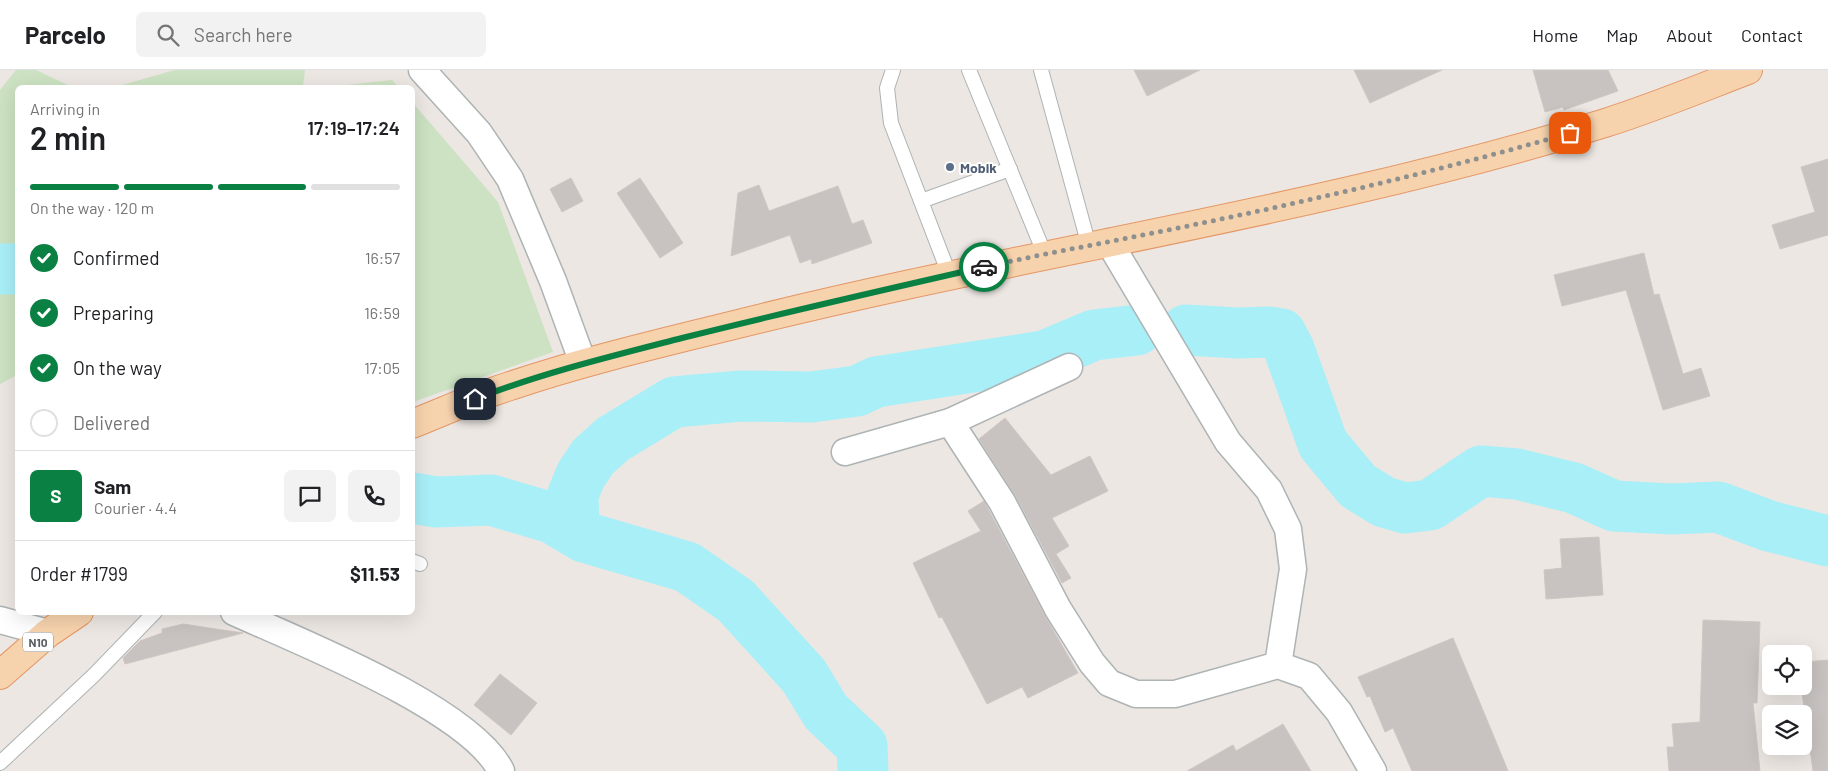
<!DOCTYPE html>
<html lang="en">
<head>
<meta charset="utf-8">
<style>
	:root { --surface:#fff; --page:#f2f2f2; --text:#202124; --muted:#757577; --line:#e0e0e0; --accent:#0b8043 }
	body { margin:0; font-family:Barlow,sans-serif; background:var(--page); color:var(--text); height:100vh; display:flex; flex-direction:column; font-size:19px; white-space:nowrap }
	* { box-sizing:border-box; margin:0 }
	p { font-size:16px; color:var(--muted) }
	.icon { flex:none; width:28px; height:28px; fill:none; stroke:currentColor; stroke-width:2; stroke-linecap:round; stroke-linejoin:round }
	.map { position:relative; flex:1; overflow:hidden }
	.drawer { position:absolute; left:15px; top:15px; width:400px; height:530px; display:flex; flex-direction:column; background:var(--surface); border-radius:8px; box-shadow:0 5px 20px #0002 }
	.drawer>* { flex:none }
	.controls { position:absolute; left:1762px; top:575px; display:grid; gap:10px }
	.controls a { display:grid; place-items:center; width:50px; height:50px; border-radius:8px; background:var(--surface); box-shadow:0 5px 20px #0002; font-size:25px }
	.pin { position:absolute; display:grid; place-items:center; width:42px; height:42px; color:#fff; margin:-21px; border-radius:10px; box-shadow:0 2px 8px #0006 }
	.courier { position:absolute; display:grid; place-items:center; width:50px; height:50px; margin:-25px; border:4px solid #0b8043; border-radius:50%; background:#fff; color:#222; box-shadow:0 1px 6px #0007 }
	.summary em { font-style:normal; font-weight:600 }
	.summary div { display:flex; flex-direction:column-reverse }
	.summary { display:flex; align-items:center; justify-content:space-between; height:85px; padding:0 15px }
	h1 { font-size:32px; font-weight:600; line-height:38px }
	.bar { display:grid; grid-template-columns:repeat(4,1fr); gap:8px 5px; align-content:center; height:60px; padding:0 15px }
	.bar i { height:6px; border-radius:4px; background:var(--line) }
	.bar .active { background:var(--accent) }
	.bar p { grid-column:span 4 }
	.line { display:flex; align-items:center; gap:12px; padding:0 15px; border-top:1px solid var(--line) }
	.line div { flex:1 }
	.round { display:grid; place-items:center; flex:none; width:52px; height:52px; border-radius:8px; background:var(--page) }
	ol { padding:0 15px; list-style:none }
	li { display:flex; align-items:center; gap:15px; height:55px }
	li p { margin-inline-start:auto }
	li .icon { padding:5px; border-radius:50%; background:var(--accent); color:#fff; stroke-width:4 }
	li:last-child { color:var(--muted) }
	li i { width:28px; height:28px; border:2px solid var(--line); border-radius:50% }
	header { display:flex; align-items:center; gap:30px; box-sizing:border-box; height:70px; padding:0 25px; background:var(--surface); border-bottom:1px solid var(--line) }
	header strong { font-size:24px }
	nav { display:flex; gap:28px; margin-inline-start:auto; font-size:18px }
	.search { width:350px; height:45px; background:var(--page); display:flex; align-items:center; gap:12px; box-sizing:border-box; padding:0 18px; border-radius:8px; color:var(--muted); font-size:19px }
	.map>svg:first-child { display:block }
	.green { fill:#cce2c2 }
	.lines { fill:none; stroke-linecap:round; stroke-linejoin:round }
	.river { stroke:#a9eff7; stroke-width:51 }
	.building { fill:#c8c2c0; stroke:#d1c7c2 }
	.service-casing { stroke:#aeb3b4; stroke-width:16 }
	.minor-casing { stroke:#aeb3b4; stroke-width:29 }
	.primary-casing { stroke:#e49664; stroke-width:30 }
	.service { stroke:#fff; stroke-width:14 }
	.minor { stroke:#fff; stroke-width:26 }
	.primary { stroke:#f7d3ad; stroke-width:28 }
	.done { stroke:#8e908f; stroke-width:5; stroke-dasharray:0 9 }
	.route { stroke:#0b8043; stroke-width:6 }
	.service-dot { fill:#5c6f8a; stroke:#fff; stroke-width:2 }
	.labels { text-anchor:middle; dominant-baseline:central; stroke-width:4; stroke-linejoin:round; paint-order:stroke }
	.shield { fill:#fff; stroke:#8c9091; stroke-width:1 }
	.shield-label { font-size:12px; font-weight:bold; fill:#5b6162 }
	.service-label { font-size:14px; font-weight:bold; fill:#4e5e75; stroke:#fff; text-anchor:start }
</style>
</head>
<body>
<header>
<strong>Parcelo</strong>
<div class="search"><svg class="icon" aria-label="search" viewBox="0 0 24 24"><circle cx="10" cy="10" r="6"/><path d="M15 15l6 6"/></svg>Search here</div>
<nav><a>Home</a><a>Map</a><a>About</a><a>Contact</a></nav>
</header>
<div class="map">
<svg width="1828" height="701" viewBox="0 0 1828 701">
	<rect width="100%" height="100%" fill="#ece7e3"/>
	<g class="green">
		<polygon points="16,0 36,0 72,17 18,18 17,305 0,314 0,20"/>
		<polygon points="175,0 305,0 303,17 115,17"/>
		<polygon points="392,10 399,17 327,17"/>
		<polygon points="413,33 498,132 553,282 413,332"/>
	</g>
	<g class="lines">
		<g class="river">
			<polyline points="0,199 18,199"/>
			<polyline points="1186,260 1238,263 1269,262 1281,264 1289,279 1323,374 1358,416 1384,432 1405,438 1430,435 1481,401 1517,404 1574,418 1614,436 1672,439 1718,437 1769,456 1828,471"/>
			<polyline points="412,428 436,432 491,430 552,448 584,467 687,497 736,531 804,606 826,642 862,676 863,701"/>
			<polyline points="574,460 573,424 581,405 593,387 613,369 674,332 741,326 811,327 857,321 876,312 1044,286 1094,265 1137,260"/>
		</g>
	</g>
	<g class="building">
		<polygon points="1134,0 1200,0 1147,26"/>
		<polygon points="1354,0 1442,0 1370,33"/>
		<polygon points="1533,0 1608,0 1618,21 1564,40 1563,37 1545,42"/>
		<polygon points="1828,89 1828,165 1780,179 1772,155 1815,142 1801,97"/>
		<polygon points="571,108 583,131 562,142 550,119"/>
		<polygon points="640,108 683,173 660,188 617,123"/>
		<polygon points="759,115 769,141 838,116 852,154 863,150 872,173 812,194 811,189 800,193 790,165 731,186 738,123"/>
		<polygon points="1644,183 1654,225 1659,224 1683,304 1701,298 1710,326 1663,340 1626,220 1562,236 1554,205"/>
		<polygon points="1005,348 1051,405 1090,386 1108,421 1052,448 1069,476 1056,484 1071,508 1062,513 1015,425 979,369"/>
		<polygon points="984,431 1045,546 1078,603 1028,628 1022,617 987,634 942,547 939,548 913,493 981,461 968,441"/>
		<polygon points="1599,467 1603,525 1546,529 1544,500 1562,498 1560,469"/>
		<polygon points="1703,550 1760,552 1757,633 1753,633 1760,701 1669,701 1667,677 1674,677 1672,654 1700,652"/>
		<polygon points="183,554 243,563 125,594 123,588 140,571 162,563 162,559"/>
		<polygon points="1453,568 1497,674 1508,701 1412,701 1393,658 1385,662 1370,626 1367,627 1358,607"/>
		<polygon points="1828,590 1828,701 1813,701 1801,616 1804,616 1804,592"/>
		<polygon points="500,604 537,633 511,665 474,635"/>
		<polygon points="1283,654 1311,701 1187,701 1233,675 1236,681"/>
	</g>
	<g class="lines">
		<defs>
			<g id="service">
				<polyline points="893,0 887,18 891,53 949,204"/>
				<polyline points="969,0 1045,185"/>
				<polyline points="1041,0 1089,176"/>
				<polyline points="921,131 1010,99"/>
				<polyline points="412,491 420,494"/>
				<polyline points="0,693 94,605 155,542"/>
			</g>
			<g id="minor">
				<polyline points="422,0 479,63 510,109 553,211 583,293"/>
				<polyline points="1109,172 1228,372 1269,420 1288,459 1293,499 1278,595"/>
				<polyline points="950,352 1002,432 1058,539 1092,593 1109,613 1136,624 1175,624 1278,595 1309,606 1339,642 1373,701"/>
				<polyline points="845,382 950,352 1069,297"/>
				<path d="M234,542C298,571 471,639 501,701"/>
				<polyline points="0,550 48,563"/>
			</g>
			<g id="primary">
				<path d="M412,354C445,341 477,326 510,316C584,291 661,273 738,254C1025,182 1321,141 1605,53C1653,38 1701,18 1748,0"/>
				<polyline points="0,605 48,563 79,542"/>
			</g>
		</defs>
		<use href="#service" class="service-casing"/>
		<use href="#minor" class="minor-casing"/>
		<use href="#primary" class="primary-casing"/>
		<use href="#service" class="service"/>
		<use href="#minor" class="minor"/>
		<use href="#primary" class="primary"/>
	</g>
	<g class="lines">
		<path class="done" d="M984,197C1047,183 1110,172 1173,159C1306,132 1439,101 1570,63"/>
		<path class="route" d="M475,329C542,303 612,286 682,268C782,243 883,220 984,197"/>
	</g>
	<circle class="service-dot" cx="950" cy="97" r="5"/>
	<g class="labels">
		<rect class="shield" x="23" y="562.5" width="30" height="19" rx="4"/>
		<g class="shield-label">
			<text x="38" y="572">N10</text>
		</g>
		<g class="service-label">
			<text x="960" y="97">Mobik</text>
		</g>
	</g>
</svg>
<div class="controls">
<a><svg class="icon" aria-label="locate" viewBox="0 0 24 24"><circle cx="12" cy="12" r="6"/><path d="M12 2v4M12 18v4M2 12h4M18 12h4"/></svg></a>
<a><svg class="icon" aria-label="layers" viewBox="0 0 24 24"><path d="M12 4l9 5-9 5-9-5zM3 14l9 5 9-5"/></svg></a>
</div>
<div class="pin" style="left:1570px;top:63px;background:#ea580c"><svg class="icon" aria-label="bag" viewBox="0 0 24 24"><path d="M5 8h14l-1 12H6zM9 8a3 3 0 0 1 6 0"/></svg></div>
<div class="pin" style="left:475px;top:329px;background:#1f2937"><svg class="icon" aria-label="home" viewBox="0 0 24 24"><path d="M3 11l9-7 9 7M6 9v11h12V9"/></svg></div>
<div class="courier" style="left:984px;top:197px"><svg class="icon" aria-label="car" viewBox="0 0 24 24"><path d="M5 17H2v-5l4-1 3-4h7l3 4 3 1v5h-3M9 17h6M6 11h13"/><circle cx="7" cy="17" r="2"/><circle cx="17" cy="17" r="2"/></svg></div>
<section class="drawer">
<div class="summary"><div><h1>2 min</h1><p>Arriving in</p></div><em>17:19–17:24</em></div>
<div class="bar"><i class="active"></i><i class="active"></i><i class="active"></i><i></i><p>On the way · 120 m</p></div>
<ol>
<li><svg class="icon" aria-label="check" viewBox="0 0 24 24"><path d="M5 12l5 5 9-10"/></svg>Confirmed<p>16:57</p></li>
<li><svg class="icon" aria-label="check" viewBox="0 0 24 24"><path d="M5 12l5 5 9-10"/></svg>Preparing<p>16:59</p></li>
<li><svg class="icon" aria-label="check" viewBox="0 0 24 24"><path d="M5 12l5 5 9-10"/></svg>On the way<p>17:05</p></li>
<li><i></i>Delivered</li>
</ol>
<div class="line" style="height:90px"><b class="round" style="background:var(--accent);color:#fff">S</b><div><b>Sam</b><p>Courier · 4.4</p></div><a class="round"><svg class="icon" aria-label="chat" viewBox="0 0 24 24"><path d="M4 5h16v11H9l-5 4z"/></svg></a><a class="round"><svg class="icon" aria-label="phone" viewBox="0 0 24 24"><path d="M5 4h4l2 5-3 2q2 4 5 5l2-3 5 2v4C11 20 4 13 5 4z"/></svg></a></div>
<div class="line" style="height:65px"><div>Order #1799</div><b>$11.53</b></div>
</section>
</div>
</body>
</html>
